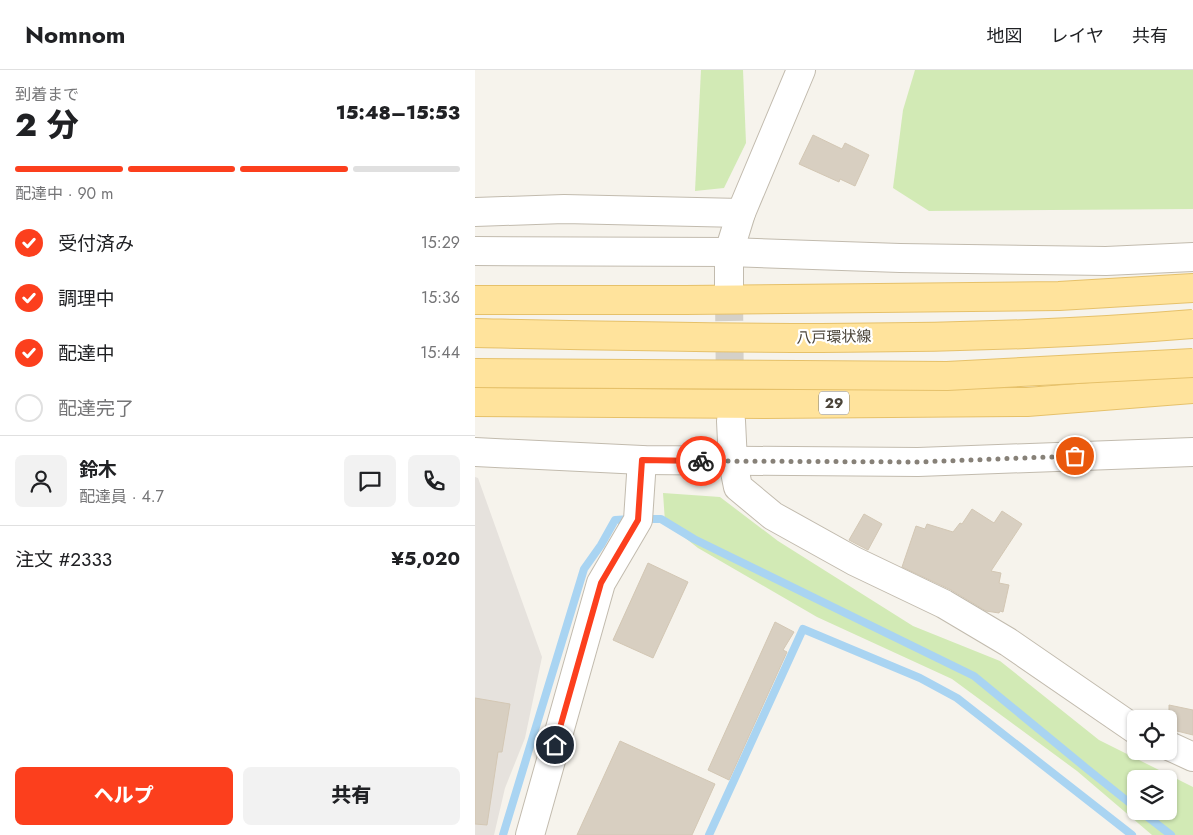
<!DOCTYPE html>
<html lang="ja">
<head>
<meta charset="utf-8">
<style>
	:root { --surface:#fff; --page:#f2f2f2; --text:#202124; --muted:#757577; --line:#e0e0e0; --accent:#fc3f1d }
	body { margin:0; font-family:Jost,"Noto Sans JP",sans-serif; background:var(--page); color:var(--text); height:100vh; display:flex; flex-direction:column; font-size:19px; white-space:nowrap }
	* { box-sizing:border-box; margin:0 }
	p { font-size:16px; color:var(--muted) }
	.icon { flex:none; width:28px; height:28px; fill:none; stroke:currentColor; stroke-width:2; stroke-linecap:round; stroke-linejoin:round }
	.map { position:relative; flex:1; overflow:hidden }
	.side { display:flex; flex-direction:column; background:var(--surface); width:475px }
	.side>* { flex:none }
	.tools { position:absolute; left:652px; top:640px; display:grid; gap:10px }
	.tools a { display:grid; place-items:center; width:50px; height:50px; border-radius:8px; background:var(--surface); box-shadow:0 1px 4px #0004; font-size:25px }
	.pin { position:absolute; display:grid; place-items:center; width:42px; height:42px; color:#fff; margin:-21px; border:2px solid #fff; border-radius:50%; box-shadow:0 1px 5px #0007 }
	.courier { position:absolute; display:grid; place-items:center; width:50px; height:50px; margin:-25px; border:4px solid #fc3f1d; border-radius:50%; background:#fff; color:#222; box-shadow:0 1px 6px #0007 }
	.headline em { font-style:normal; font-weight:800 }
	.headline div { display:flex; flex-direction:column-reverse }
	.headline { display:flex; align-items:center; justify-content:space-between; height:85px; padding:0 15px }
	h1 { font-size:32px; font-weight:800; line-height:38px }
	.bar { display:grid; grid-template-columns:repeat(4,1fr); gap:8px 5px; align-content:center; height:60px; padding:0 15px }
	.bar i { height:6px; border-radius:4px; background:var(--line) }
	.bar .on { background:var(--accent) }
	.bar p { grid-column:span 4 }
	.line { display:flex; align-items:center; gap:12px; padding:0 15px; border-top:1px solid var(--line) }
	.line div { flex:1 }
	.round { display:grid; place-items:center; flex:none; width:52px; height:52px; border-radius:8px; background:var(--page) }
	ol { padding:0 15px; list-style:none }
	li { display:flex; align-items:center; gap:15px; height:55px }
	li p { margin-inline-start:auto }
	li .icon { padding:5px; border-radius:50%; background:var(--accent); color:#fff; stroke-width:4 }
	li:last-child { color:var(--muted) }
	li i { width:28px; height:28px; border:2px solid var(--line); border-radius:50% }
	.primary-button { display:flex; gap:10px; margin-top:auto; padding:10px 15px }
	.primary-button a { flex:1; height:58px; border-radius:8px; background:var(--accent); color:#fff; font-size:20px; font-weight:800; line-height:58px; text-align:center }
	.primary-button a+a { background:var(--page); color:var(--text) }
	header { display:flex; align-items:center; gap:30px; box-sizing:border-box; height:70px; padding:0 25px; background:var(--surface); border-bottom:1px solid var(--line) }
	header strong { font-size:24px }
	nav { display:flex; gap:28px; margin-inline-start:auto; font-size:18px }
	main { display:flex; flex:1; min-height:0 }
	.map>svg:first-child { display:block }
	.industrial { fill:#e6e2dd }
	.green { fill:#d2eab5; fill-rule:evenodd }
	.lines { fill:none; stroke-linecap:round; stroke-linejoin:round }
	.stream { stroke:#a9d4f2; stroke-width:8 }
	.building { fill:#d8cfc1; stroke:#d3c7b4 }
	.street-tunnel { stroke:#d4d0c8; stroke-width:28; stroke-dasharray:28 14; stroke-linecap:butt }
	.street-casing { stroke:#c2bbae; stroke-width:30 }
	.primary-casing { stroke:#e6c16a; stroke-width:30 }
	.street { stroke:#fff; stroke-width:28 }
	.primary { stroke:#ffe39c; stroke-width:28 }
	.primary-bridge-casing { stroke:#e6c16a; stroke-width:30; stroke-linecap:butt }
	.primary-bridge { stroke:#ffe39c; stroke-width:28 }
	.done { stroke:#878178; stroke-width:5; stroke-dasharray:0 9 }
	.route { stroke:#fc3f1d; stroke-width:6 }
	.labels { text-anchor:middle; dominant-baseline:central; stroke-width:4.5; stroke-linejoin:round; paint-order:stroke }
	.shield { fill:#fff; stroke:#817c74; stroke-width:1 }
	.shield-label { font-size:14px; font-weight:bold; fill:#4b4439 }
	.street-label { font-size:15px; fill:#4b4439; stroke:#fff }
</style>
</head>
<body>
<header>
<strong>Nomnom</strong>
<nav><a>地図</a><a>レイヤ</a><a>共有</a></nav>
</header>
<main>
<section class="side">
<div class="headline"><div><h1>2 分</h1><p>到着まで</p></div><em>15:48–15:53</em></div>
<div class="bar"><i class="on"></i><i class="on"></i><i class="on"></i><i></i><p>配達中 · 90 m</p></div>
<ol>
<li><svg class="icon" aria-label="check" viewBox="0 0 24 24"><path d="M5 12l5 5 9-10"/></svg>受付済み<p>15:29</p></li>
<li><svg class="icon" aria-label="check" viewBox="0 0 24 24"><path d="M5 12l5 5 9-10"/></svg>調理中<p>15:36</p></li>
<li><svg class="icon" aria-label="check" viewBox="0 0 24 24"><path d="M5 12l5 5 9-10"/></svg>配達中<p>15:44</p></li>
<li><i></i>配達完了</li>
</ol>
<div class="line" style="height:90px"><a class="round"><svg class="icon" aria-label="person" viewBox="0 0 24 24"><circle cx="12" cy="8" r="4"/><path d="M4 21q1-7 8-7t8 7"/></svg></a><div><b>鈴木</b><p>配達員 · 4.7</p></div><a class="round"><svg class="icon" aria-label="chat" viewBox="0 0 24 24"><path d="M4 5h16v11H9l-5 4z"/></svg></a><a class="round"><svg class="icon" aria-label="phone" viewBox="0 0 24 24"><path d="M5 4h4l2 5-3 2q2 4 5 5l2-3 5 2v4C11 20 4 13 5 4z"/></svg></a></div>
<div class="line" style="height:65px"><div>注文 #2333</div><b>¥5,020</b></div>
<div class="primary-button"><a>ヘルプ</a><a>共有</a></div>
</section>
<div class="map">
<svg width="718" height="765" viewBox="0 0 718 765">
	<rect width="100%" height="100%" fill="#f6f3ec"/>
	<polygon class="industrial" points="0,407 3,408 67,587 50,668 30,718 19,765 0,765"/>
	<g class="green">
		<polygon points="226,0 268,0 271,73 249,118 220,121"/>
		<polygon points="440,0 718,0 718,139 454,141 418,118 428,40"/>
		<path d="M188,423L245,427L303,471L438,556L525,591L624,670L718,717V765H677L602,701L477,609L342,547L223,478L190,452ZM661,709H694V741H661Z"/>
	</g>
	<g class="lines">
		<g class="stream">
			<polyline points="168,449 186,449 219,469 499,606 611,698 661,738"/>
			<polyline points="665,741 696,765"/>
			<polyline points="28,765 109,499 126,475 140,450 156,449"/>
			<polyline points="234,765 328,559 445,608 482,628 657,765"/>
		</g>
	</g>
	<g class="building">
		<polygon points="338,65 367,79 370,73 394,85 380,116 365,109 364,112 324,94"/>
		<polygon points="497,439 519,453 527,441 547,454 516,501 526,503 524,513 534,515 528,542 525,541 524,543 511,541 476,520 427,497 441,456 450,459 452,454 478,462 485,453 487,454"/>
		<polygon points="389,444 407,454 393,480 374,470"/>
		<polygon points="173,493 213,512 178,588 138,570"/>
		<polygon points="300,552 319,562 308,580 312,582 254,710 233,700"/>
		<polygon points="0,628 35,634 27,682 23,682 12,755 0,754"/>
		<polygon points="694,635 718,640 718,665 694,659"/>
		<polygon points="145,671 240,714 217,765 102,765"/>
	</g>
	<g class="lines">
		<polyline class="street-tunnel" points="254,223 255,329"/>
		<defs>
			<g id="street">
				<polyline points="0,142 89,139 266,143"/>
				<polyline points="0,181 254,182 425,188 631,191 718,187"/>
				<polyline points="254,223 254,182 266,143 326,0"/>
				<polyline points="256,351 258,392 263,417 298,446 379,491 469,534 533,572 661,660"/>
				<polyline points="0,382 167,390 443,392 718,382"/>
				<polyline points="694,676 718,687"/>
				<polyline points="55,765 126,513 163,450 167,390"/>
			</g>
			<g id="primary">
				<polyline points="0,230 210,230 584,226 718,218"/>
				<polyline points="0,332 290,334 552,332 718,319"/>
			</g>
		</defs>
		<use href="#street" class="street-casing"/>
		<use href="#primary" class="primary-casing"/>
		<use href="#street" class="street"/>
		<use href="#primary" class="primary"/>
		<defs>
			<g id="primary-bridge">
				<path d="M0,263C239,268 479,274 718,254"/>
				<polyline points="0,303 472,306 718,293"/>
			</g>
		</defs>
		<use href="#primary-bridge" class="primary-bridge-casing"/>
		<use href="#primary-bridge" class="primary-bridge"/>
	</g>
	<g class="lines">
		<polyline class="done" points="226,391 443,392 600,386"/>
		<polyline class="route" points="80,675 126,513 163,450 167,390 226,391"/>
	</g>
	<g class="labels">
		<rect class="shield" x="344" y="321.5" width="30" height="23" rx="4"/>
		<g class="shield-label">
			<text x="359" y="333">29</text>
		</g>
		<g class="street-label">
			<text transform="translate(359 267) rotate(-1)">八戸環状線</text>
		</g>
	</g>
</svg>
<div class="tools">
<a><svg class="icon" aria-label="locate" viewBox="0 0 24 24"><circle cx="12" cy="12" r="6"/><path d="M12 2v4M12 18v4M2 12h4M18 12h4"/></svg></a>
<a><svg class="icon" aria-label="layers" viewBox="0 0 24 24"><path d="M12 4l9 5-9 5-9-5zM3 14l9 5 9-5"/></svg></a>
</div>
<div class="pin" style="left:600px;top:386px;background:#ea580c"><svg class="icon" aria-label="bag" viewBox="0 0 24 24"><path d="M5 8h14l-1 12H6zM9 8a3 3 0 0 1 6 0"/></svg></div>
<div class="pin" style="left:80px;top:675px;background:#1f2937"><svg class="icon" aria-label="home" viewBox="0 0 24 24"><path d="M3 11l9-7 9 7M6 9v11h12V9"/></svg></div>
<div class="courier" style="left:226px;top:391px"><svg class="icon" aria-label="bike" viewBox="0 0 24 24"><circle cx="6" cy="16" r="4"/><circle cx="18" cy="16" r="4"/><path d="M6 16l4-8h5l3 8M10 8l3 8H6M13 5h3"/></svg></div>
</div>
</main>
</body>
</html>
